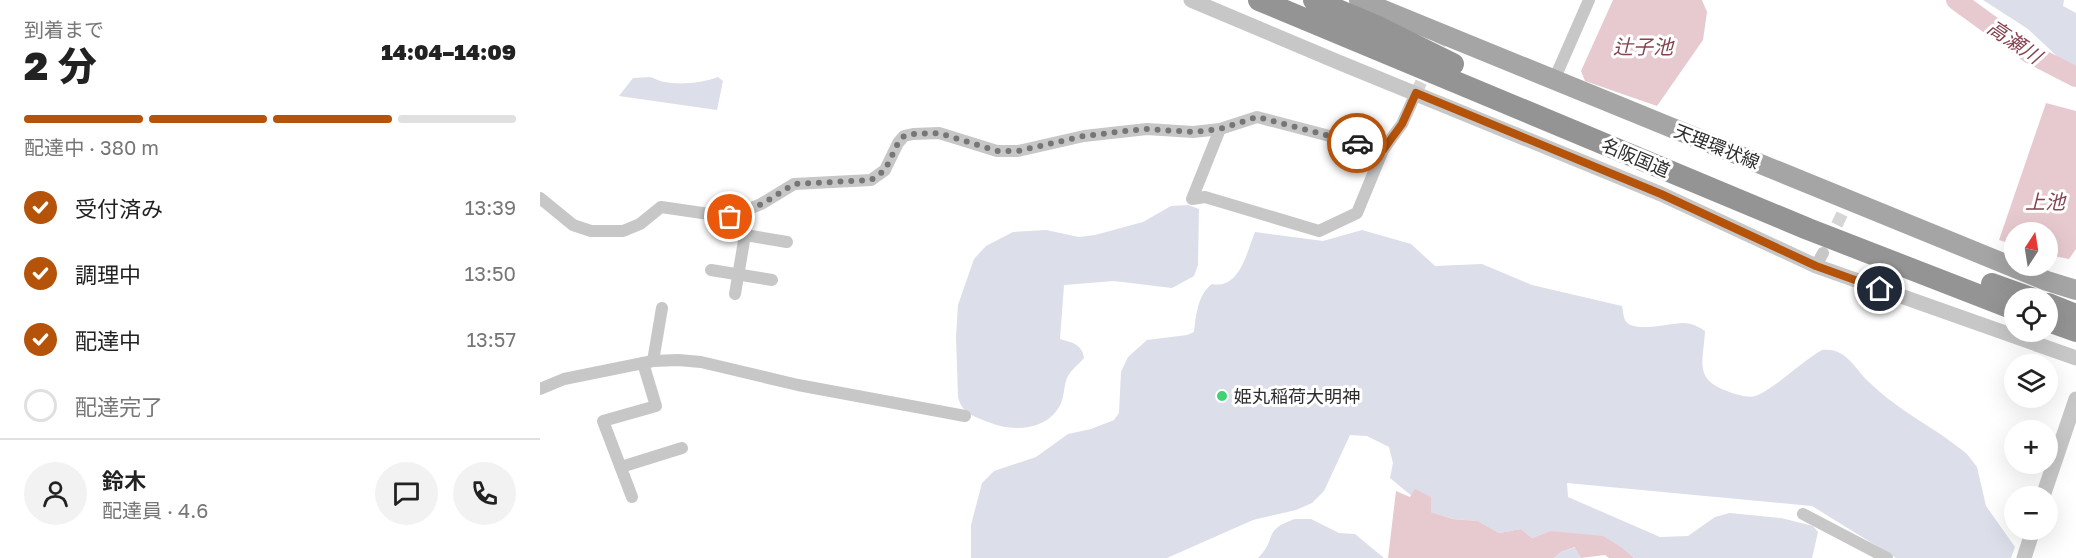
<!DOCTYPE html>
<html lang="ja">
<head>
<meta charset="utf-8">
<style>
	:root { --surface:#fff; --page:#f2f2f2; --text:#222; --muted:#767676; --line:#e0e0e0; --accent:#b45309 }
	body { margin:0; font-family:"Golos Text","Noto Sans JP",sans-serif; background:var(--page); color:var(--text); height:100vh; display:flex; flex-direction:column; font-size:22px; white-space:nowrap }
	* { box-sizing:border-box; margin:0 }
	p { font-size:20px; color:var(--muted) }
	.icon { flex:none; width:33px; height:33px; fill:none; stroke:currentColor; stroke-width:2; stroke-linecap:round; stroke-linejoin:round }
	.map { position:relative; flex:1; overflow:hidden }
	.panel { display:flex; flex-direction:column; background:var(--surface); width:540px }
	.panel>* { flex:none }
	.needle { width:39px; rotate:12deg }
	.controls { position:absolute; left:1464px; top:222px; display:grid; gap:12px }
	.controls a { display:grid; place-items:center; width:54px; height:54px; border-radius:50%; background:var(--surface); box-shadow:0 6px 24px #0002; font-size:30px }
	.pin { position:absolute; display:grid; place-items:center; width:51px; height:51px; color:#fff; margin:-26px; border:3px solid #fff; border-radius:50%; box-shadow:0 2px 6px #0007 }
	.courier { position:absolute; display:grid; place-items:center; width:60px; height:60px; margin:-30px; border:4px solid #b45309; border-radius:50%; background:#fff; color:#222; box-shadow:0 2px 8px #0007 }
	.headline em { font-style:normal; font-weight:800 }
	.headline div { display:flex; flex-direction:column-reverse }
	.headline { display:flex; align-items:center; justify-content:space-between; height:102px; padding:0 24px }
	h1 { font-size:39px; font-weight:800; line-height:45px }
	.bar { display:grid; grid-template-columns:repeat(4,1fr); gap:9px 6px; align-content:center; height:72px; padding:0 24px }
	.bar i { height:8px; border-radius:4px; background:var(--line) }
	.bar .active { background:var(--accent) }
	.bar p { grid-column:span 4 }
	.line { display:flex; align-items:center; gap:15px; padding:0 24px; border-top:2px solid var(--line) }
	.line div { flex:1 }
	.round { display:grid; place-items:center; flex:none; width:63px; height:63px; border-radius:32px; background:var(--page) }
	ol { padding:0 24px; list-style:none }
	li { display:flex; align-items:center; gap:18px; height:66px }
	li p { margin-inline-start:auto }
	li .icon { padding:6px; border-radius:50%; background:var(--accent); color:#fff; stroke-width:4 }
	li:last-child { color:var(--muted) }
	li i { width:33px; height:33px; border:3px solid var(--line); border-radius:50% }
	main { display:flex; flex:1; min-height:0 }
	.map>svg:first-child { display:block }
	.green { fill:#dcdee9 }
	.water { fill:#e7cad0 }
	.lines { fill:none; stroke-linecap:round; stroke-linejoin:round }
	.river { stroke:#e7cad0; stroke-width:20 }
	.minor-tunnel { stroke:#d5d5d5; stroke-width:12; stroke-dasharray:12 6; stroke-linecap:butt }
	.minor { stroke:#c7c7c7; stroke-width:12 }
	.tertiary { stroke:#c7c7c7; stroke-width:15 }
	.primary { stroke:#a5a5a5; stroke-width:20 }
	.motorway { stroke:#949494; stroke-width:22 }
	.done { stroke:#767676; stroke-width:6; stroke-dasharray:0 10.8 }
	.route { stroke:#b45309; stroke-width:8 }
	.poi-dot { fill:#41d274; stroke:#fff; stroke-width:2 }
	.labels { text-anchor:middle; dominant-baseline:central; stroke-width:6; stroke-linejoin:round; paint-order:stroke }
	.street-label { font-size:18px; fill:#2d2d2d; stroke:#fff }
	.poi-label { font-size:18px; fill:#2d2d2d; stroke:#fff; text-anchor:start }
	.water-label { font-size:20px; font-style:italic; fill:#864451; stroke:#fff }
</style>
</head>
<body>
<main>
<section class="panel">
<div class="headline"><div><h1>2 分</h1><p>到着まで</p></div><em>14:04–14:09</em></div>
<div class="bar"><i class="active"></i><i class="active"></i><i class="active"></i><i></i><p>配達中 · 380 m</p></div>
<ol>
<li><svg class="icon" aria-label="check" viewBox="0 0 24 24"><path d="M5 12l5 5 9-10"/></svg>受付済み<p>13:39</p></li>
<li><svg class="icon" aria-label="check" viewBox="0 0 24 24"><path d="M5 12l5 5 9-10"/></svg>調理中<p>13:50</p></li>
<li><svg class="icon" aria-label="check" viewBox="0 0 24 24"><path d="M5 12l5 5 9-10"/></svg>配達中<p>13:57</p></li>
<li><i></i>配達完了</li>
</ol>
<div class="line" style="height:108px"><a class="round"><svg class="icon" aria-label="person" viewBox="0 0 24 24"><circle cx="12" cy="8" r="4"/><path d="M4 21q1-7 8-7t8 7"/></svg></a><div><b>鈴木</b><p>配達員 · 4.6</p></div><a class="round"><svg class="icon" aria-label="chat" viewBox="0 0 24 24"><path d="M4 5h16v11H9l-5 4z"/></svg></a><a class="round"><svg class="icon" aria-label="phone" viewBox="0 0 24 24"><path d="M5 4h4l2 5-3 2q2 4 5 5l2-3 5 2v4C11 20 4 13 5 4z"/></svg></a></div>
</section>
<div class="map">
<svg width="1536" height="558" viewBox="0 0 1536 558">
	<rect width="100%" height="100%" fill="#fff"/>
	<g class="green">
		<polygon points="1443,0 1524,0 1523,6 1536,13 1536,74 1488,29"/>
		<path d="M110,77C114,78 119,81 124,82C140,85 163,83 178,77L183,81L177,110L79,96L93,78Z"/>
		<path d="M648,205L659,209L658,265L654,276L632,288L574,281L524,285L520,339C533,343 542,344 544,358C539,364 531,370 528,376C523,385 525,398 519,407C505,431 472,432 448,422C434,416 422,414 418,397L416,337L418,305L434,259L446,246L473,232L506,230L539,237L555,235L603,222L631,206Z"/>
		<path d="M822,230L871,244L895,266L942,264L992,285L1082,306C1083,310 1083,316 1085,320C1092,334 1131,323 1143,323C1152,323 1159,327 1165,331C1163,365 1153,380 1192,393C1199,395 1211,399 1218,395C1239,385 1261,362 1282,350C1306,347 1314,368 1329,382C1358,411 1396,428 1427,454L1437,467L1446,506L1475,547L1471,558H1356L1272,506L1027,483L1028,497L1120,537L1148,536L1175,517L1190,513L1241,518L1273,526L1278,532L1272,558H1094L1084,549L1010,531L992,538L981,529L959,533L938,521L913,519L891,512L850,478L853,463L849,447L827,436L810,435L784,491L772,503L756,510L713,520L627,558H431V525L442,483L454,471L496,457L528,434L551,429L574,420L579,413L581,372L588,357L607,340L647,335L654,332C656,315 658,294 672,284C700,290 707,251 715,232L783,241Z"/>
		<path d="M755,519H771L799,533L815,534L844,558H718C738,538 722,530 755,519Z"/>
		<polygon points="1036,547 1041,558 1014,558 1021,552"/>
	</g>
	<g class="water">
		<polygon points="1073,0 1162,0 1167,12 1163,40 1117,106 1045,81 1041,71"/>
		<polygon points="1506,103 1536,111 1536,249 1529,259 1508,255 1508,232 1474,232 1474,245 1459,240"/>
		<polygon points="875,489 891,497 891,512 913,519 938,521 959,533 981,529 992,538 1010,531 1063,536 1084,549 1094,558 1069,558 1065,555 1041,558 1035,547 1021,552 1014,558 848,558 856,491 870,497"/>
	</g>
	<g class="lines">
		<polyline class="river" points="1416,0 1489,53 1536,77"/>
		<g class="minor-tunnel">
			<polyline points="876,93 904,35"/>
			<polyline points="1289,241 1304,210"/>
		</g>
		<g class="minor">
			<polyline points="1014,80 1049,0"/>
			<polyline points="680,129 652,199 665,197 779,231 817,213 843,150 862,124 876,93"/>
			<polyline points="0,198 33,225 51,231 83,231 100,224 121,207 190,217 221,204 254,184 331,180 345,170 358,143 364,136 373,134 399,133 457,151 478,151 544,136 607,129 653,132 680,129 717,117 843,150"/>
			<polyline points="190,217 205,235 195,294"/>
			<polyline points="205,235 247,242"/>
			<polyline points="1276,266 1283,253"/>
			<polyline points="171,270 232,280"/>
			<polyline points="113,361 122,308"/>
			<polyline points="0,389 24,379 113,361 138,360 161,362 258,385 425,416"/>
			<polyline points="81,467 142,448"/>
			<polyline points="92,497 63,421 116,406 103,363"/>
			<polyline points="1263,514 1347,558"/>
		</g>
		<g class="tertiary">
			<polyline points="651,0 798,62 1121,194 1276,266 1536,358"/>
			<polyline points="1503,496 1536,399"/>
			<polyline points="1484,558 1493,530"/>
		</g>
		<polyline class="primary" points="819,0 1507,281 1536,290"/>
		<g class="motorway">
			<polyline points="719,0 1268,229 1474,309"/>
			<polyline points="774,0 838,27 913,64"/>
			<polyline points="1452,284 1491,298"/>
			<polyline points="1508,304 1536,315"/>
			<polyline points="1508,321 1536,331"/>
		</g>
	</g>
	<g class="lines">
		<polyline class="done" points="190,217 222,204 254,184 331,180 345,170 358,143 364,136 373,134 399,133 457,151 478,151 544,136 586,131 607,129 653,132 680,129 717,117 817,143"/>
		<polyline class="route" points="817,143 843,150 862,124 876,93 1121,194 1276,266 1340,289"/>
	</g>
	<circle class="poi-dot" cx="682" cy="396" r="6"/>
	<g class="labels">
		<g class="street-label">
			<text transform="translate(1177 146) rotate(22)">天理環状線</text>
			<text transform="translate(1096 157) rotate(23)">名阪国道</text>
		</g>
		<g class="poi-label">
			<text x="694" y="396">姫丸稲荷大明神</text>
		</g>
		<g class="water-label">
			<text transform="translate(1475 41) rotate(34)">高瀬川</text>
			<text x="1103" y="46">辻子池</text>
			<text x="1505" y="201">上池</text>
		</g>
	</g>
</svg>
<div class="controls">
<a><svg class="needle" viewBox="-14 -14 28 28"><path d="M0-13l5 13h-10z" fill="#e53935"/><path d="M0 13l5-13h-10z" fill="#767676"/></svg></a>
<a><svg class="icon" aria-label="locate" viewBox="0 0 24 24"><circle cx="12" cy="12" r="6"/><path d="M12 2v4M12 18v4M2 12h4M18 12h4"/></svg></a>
<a><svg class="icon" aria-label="layers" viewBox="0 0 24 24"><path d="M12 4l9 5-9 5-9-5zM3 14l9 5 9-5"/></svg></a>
<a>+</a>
<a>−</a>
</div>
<div class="pin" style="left:190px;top:217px;background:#ea580c"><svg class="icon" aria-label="bag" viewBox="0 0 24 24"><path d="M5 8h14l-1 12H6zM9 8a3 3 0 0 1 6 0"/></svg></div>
<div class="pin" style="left:1340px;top:289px;background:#1f2937"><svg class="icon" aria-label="home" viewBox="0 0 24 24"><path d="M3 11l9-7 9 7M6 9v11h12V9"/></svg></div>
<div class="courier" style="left:817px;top:143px"><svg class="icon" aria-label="car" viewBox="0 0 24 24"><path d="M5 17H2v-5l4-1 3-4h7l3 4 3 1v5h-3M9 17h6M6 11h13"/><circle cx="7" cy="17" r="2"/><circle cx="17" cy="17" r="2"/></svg></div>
</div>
</main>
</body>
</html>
